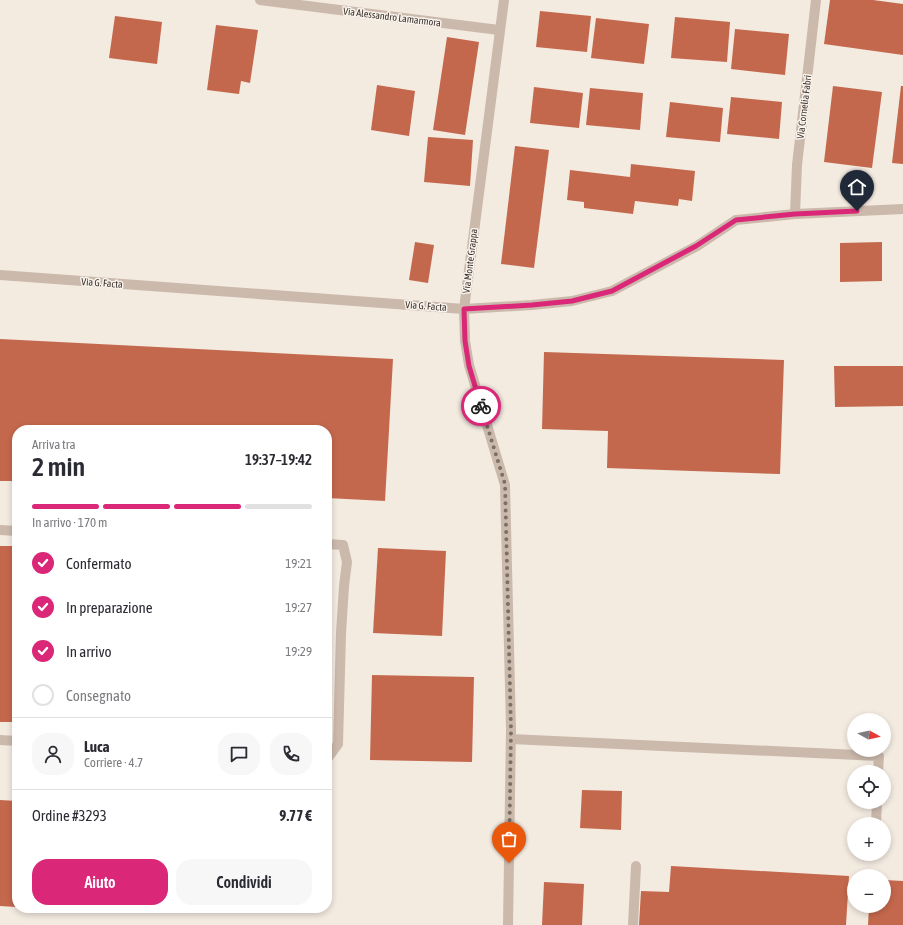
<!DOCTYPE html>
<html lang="it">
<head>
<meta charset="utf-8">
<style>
	:root { --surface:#fff; --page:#f7f7f7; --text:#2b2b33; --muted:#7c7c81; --line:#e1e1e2; --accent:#db2777 }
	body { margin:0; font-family:"Asap Condensed",sans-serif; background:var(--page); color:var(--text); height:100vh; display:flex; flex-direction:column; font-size:15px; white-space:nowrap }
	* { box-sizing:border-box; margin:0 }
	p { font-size:13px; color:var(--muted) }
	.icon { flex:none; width:22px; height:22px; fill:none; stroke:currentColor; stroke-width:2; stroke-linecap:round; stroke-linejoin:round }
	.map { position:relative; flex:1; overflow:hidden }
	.side { position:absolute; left:12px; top:425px; width:320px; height:488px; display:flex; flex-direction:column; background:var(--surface); border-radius:16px; box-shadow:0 2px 6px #0003 }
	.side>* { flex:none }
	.needle { width:26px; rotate:98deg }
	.controls { position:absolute; left:847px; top:713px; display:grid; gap:8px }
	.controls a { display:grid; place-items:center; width:44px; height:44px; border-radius:50%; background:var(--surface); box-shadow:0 2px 6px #0003; font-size:20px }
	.pin { position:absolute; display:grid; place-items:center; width:34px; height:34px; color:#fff; margin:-41px -17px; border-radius:50% 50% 50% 0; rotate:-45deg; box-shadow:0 0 4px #0007 }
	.pin .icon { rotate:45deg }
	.courier { position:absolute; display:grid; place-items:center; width:40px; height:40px; margin:-20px; border:3px solid #db2777; border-radius:50%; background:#fff; color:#222; box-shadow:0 1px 5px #0007 }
	.overview em { font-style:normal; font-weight:600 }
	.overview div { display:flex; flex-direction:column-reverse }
	.overview { display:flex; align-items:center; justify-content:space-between; height:68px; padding:0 20px }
	h1 { font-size:26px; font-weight:600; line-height:30px }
	.bar { display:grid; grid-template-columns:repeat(4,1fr); gap:6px 4px; align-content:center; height:48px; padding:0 20px }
	.bar i { height:5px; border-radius:3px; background:var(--line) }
	.bar .selected { background:var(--accent) }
	.bar p { grid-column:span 4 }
	.line { display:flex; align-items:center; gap:10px; padding:0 20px; border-top:1px solid var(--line) }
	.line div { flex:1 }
	.round { display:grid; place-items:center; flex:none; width:42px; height:42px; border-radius:16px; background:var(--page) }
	ol { padding:0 20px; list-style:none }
	li { display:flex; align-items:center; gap:12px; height:44px }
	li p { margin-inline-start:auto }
	li .icon { padding:4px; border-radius:50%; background:var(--accent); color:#fff; stroke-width:4 }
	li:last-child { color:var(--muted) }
	li i { width:22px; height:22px; border:2px solid var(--line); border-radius:50% }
	.cta { display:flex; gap:8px; margin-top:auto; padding:8px 20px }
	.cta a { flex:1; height:46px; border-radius:16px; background:var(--accent); color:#fff; font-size:16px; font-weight:600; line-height:46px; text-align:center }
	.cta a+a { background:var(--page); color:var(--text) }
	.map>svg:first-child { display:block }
	.building { fill:#c4684d }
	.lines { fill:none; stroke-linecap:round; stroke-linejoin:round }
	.lane { stroke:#cbb9ac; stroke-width:10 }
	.street { stroke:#cbb9ac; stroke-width:10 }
	.done { stroke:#7a706a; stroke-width:4; stroke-dasharray:0 7.2 }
	.route { stroke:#db2777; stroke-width:5 }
	.labels { text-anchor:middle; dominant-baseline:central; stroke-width:3; stroke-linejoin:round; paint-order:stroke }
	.street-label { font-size:10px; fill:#392f2b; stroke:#faf4ed }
</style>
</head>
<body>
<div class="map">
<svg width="903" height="925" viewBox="0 0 903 925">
	<rect width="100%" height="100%" fill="#f3eae0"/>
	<g class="building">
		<polygon points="830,0 873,0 903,4 903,55 824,44"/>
		<polygon points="540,11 591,16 587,52 536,47"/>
		<polygon points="115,16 162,22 157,64 109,58"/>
		<polygon points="675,17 730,22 727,62 671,58"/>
		<polygon points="596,18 649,24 644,64 591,58"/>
		<polygon points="216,25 258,30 250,83 241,81 239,94 207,90"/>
		<polygon points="735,29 789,34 785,75 731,69"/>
		<polygon points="447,37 479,42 465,135 433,130"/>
		<polygon points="377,85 415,91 409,136 371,130"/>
		<polygon points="833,86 882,92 872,168 824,162"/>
		<polygon points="901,86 903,86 903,164 892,163"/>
		<polygon points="534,87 583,93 579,128 530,123"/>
		<polygon points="590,88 643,93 640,130 586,125"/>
		<polygon points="731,97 782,102 779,139 727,134"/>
		<polygon points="670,102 723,108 720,142 666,137"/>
		<polygon points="428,137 473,140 470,186 424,182"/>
		<polygon points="515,146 549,150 534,268 501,264"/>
		<polygon points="631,164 695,171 692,201 679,199 678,206 635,201 633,214 584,208 584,202 567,200 570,170 630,177"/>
		<polygon points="415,242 434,245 428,283 409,280"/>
		<polygon points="882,242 882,281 840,282 840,243"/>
		<polygon points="0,339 393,359 385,501 327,498 327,430 17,430 17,481 0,481"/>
		<polygon points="544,352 784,360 780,474 607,468 608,431 542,429"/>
		<polygon points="834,366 903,366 903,406 835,407"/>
		<rect x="0" y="546" width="17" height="176"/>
		<polygon points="378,548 446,551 442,636 373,633"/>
		<polygon points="372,675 474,677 472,762 370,760"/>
		<polygon points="582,790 622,791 621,830 580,828"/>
		<polygon points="0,800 17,801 17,907 0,906"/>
		<polygon points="671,866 849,876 846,925 639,925 641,891 669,892"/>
		<polygon points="884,880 903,881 903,925 868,925 869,906 884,906"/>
		<polygon points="544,882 584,884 582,925 542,925"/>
		<polygon points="42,908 80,908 79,912 42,909"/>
	</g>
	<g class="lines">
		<g class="lane">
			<polyline points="0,530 17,531"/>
			<polyline points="327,544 343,545 347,562 344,586 341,633 338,744 327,759"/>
			<polyline points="511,739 879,756 878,772"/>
			<polyline points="0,740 17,741"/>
			<polyline points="876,824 877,802"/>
			<polyline points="633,925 636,866"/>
		</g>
		<g class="street">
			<polyline points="260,0 499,30"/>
			<polyline points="504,0 464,309 465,341 469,365 505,485 511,729 508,925"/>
			<polyline points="795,214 797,165 816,0"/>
			<polyline points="0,275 464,309 532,305 572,301 612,291 697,246 736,220 795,214 903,209"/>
		</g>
	</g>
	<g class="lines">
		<polyline class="done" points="481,406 505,484 511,729 509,863"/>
		<polyline class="route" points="481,406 469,366 465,341 464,309 532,305 572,301 612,291 696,246 736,220 795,214 857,211"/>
	</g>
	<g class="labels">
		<g class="street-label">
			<text transform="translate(392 17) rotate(7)">Via Alessandro Lamarmora</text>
			<text transform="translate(804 107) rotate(-83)">Via Cornelia Fabri</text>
			<text transform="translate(470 261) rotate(-83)">Via Monte Grappa</text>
			<text transform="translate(102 283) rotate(4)">Via G. Facta</text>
			<text transform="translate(426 306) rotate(4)">Via G. Facta</text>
		</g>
	</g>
</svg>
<div class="controls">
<a><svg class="needle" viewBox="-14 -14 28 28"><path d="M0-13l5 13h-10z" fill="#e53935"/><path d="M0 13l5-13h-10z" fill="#7c7c81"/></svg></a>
<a><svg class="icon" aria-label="locate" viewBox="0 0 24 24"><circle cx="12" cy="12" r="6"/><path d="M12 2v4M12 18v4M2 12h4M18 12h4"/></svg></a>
<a>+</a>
<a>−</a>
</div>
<div class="pin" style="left:509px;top:863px;background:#ea580c"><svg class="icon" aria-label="bag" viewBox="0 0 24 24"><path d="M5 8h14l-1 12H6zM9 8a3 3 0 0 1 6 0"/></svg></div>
<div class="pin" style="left:857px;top:211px;background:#1f2937"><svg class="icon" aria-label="home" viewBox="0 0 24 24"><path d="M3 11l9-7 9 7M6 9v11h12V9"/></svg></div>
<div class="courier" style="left:481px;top:406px"><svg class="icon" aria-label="bike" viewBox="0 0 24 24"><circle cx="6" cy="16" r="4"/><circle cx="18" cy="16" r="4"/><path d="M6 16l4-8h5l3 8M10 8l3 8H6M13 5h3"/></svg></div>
<section class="side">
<div class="overview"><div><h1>2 min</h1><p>Arriva tra</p></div><em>19:37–19:42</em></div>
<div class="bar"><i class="selected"></i><i class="selected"></i><i class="selected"></i><i></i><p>In arrivo · 170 m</p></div>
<ol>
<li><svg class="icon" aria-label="check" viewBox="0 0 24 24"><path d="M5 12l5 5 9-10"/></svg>Confermato<p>19:21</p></li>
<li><svg class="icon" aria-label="check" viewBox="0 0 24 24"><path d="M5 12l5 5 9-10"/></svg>In preparazione<p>19:27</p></li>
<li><svg class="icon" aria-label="check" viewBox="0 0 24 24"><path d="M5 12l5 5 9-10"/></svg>In arrivo<p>19:29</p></li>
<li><i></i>Consegnato</li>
</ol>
<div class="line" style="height:72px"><a class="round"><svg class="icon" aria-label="person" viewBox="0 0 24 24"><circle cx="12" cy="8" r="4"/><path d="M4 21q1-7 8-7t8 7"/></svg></a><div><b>Luca</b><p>Corriere · 4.7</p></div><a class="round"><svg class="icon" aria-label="chat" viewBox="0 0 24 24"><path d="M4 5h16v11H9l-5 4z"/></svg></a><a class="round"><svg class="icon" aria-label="phone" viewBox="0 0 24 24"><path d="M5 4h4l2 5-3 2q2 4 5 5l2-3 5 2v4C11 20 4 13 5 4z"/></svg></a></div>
<div class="line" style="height:52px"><div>Ordine #3293</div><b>9.77 €</b></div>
<div class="cta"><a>Aiuto</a><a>Condividi</a></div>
</section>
</div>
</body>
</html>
